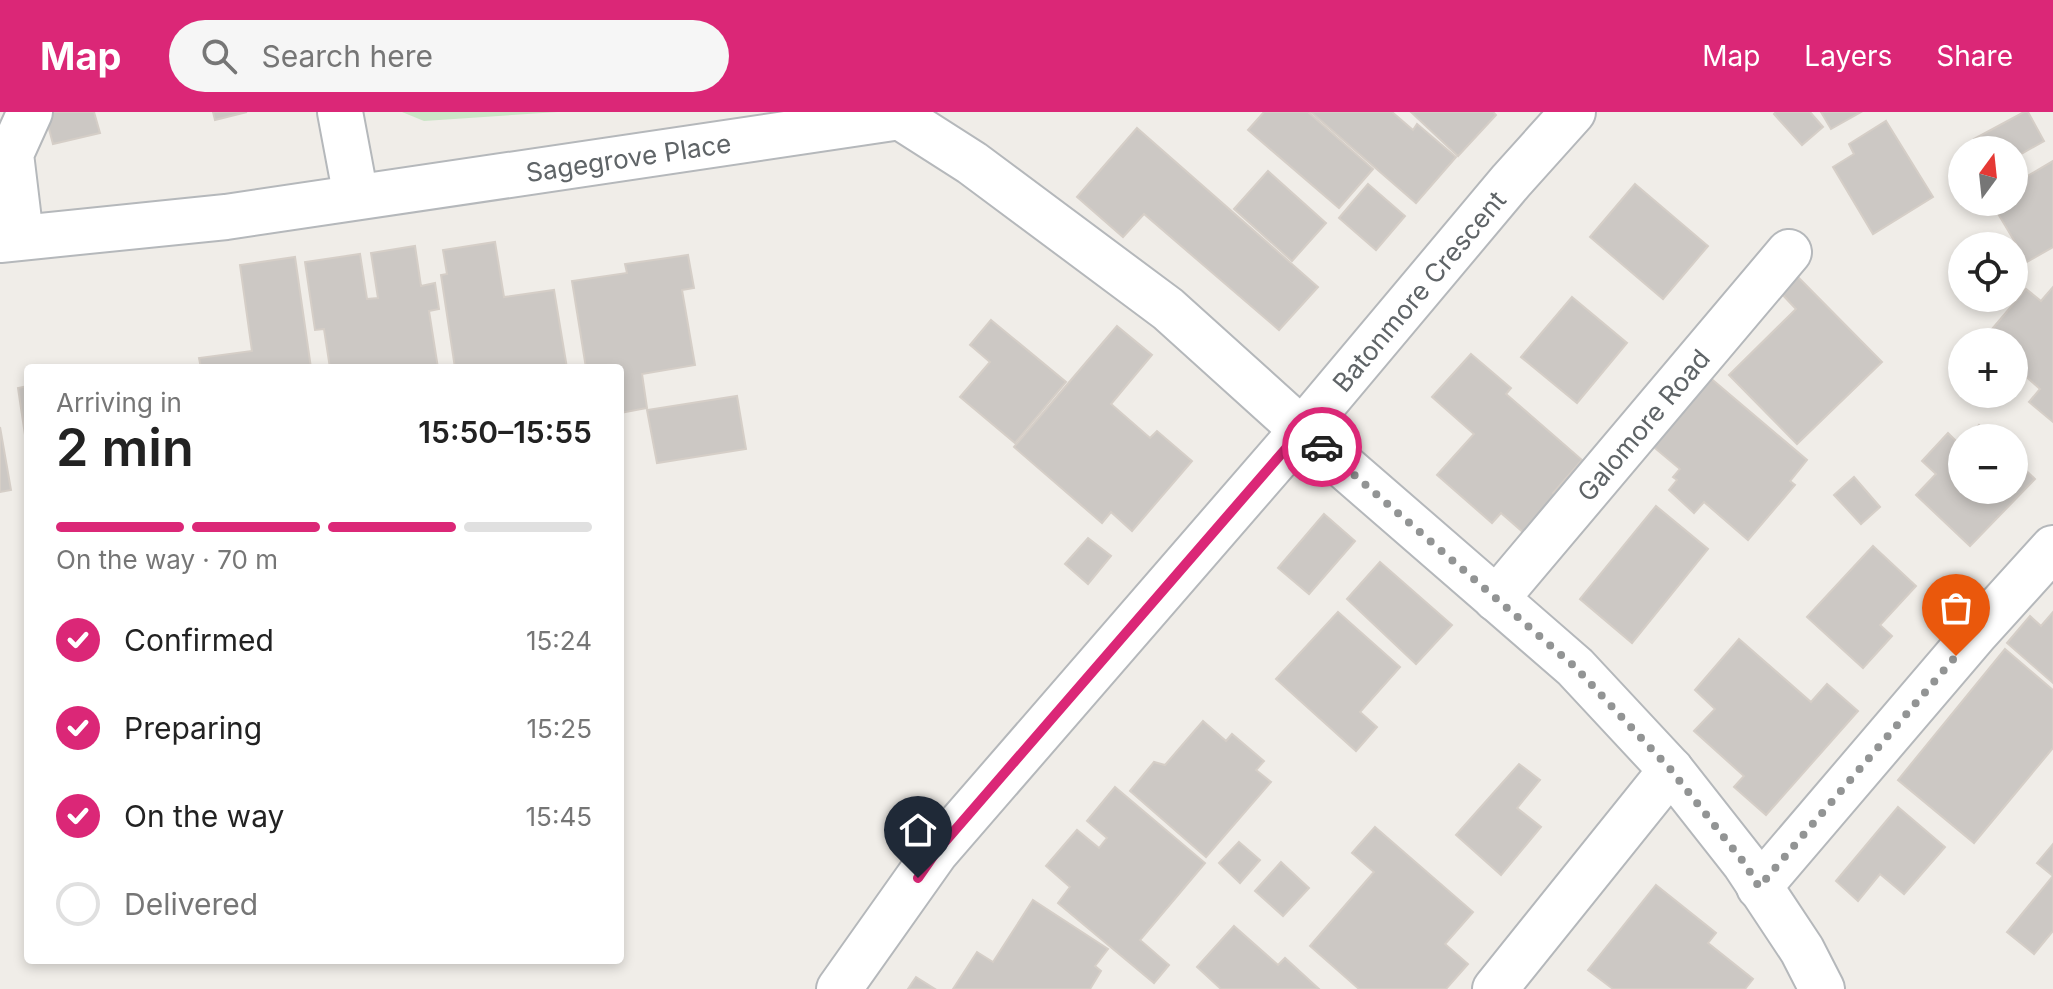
<!DOCTYPE html>
<html lang="en">
<head>
<meta charset="utf-8">
<style>
	:root { --surface:#fff; --page:#f6f6f6; --text:#222; --muted:#767676; --line:#e0e0e0; --accent:#db2777 }
	body { margin:0; font-family:Inter,sans-serif; background:var(--page); color:var(--text); height:100vh; display:flex; flex-direction:column; font-size:30px; white-space:nowrap }
	* { box-sizing:border-box; margin:0 }
	p { font-size:26px; color:var(--muted) }
	.icon { flex:none; width:44px; height:44px; fill:none; stroke:currentColor; stroke-width:2; stroke-linecap:round; stroke-linejoin:round }
	.map { position:relative; flex:1; overflow:hidden }
	.details { position:absolute; left:24px; top:252px; width:600px; height:600px; display:flex; flex-direction:column; background:var(--surface); border-radius:8px; box-shadow:0 4px 12px #0003 }
	.details>* { flex:none }
	.needle { width:52px; rotate:15deg }
	.buttons { position:absolute; left:1948px; top:24px; display:grid; gap:16px }
	.buttons a { display:grid; place-items:center; width:80px; height:80px; border-radius:50%; background:var(--surface); box-shadow:0 4px 12px #0003; font-size:40px }
	.pin { position:absolute; display:grid; place-items:center; width:68px; height:68px; color:#fff; margin:-82px -34px; border-radius:50% 50% 50% 0; rotate:-45deg; box-shadow:0 0 8px #0007 }
	.pin .icon { rotate:45deg }
	.courier { position:absolute; display:grid; place-items:center; width:80px; height:80px; margin:-40px; border:6px solid #db2777; border-radius:50%; background:#fff; color:#222; box-shadow:0 2px 10px #0007 }
	.summary em { font-style:normal; font-weight:600 }
	.summary div { display:flex; flex-direction:column-reverse }
	.summary { display:flex; align-items:center; justify-content:space-between; height:136px; padding:0 32px }
	h1 { font-size:52px; font-weight:600; line-height:60px }
	.bar { display:grid; grid-template-columns:repeat(4,1fr); gap:12px 8px; align-content:center; height:96px; padding:0 32px }
	.bar i { height:10px; border-radius:6px; background:var(--line) }
	.bar .active { background:var(--accent) }
	.bar p { grid-column:span 4 }
	ol { padding:0 32px; list-style:none }
	li { display:flex; align-items:center; gap:24px; height:88px }
	li p { margin-inline-start:auto }
	li .icon { padding:8px; border-radius:50%; background:var(--accent); color:#fff; stroke-width:4 }
	li:last-child { color:var(--muted) }
	li i { width:44px; height:44px; border:4px solid var(--line); border-radius:50% }
	header { display:flex; align-items:center; gap:48px; box-sizing:border-box; height:112px; padding:0 40px; background:var(--accent); color:#fff }
	header strong { font-size:38px }
	nav { display:flex; gap:44px; margin-inline-start:auto; font-size:28px }
	.search { width:560px; height:72px; background:var(--page); display:flex; align-items:center; gap:20px; box-sizing:border-box; padding:0 28px; border-radius:44px; color:var(--muted); font-size:30px }
	.map>svg:first-child { display:block }
	.green { fill:#cbe5c7 }
	.building { fill:#ccc8c4; stroke:#d5cec7; stroke-width:2 }
	.lines { fill:none; stroke-linecap:round; stroke-linejoin:round }
	.minor-casing { stroke:#b5b8bb; stroke-width:48 }
	.minor { stroke:#fff; stroke-width:44 }
	.done { stroke:#929494; stroke-width:8; stroke-dasharray:0 14.4 }
	.route { stroke:#db2777; stroke-width:10 }
	.labels { text-anchor:middle; dominant-baseline:central; stroke-width:6; stroke-linejoin:round; paint-order:stroke }
	.street-label { font-size:26px; fill:#5f6467; stroke:#fff }
</style>
</head>
<body>
<header>
<strong>Map</strong>
<div class="search"><svg class="icon" aria-label="search" viewBox="0 0 24 24"><circle cx="10" cy="10" r="6"/><path d="M15 15l6 6"/></svg>Search here</div>
<nav><a>Map</a><a>Layers</a><a>Share</a></nav>
</header>
<div class="map">
<svg width="2053" height="877" viewBox="0 0 2053 877">
	<rect width="100%" height="100%" fill="#f0ede8"/>
	<polygon class="green" points="402,0 558,0 424,9"/>
	<g class="building">
		<polygon points="51,0 94,0 100,21 53,32 45,2"/>
		<polygon points="213,0 247,0 215,8"/>
		<polygon points="1264,0 1308,0 1373,57 1339,96 1248,18"/>
		<polygon points="1311,0 1392,0 1413,18 1417,12 1456,45 1416,91"/>
		<polygon points="1411,0 1493,0 1496,3 1458,44"/>
		<polygon points="1776,0 1810,0 1823,15 1802,33 1774,2"/>
		<polygon points="1821,0 1861,0 1831,17"/>
		<polygon points="2024,0 2028,0 2044,29 2014,46 2014,38 1980,38 1974,27"/>
		<polygon points="1886,9 1933,85 1873,122 1833,55 1854,42 1849,32"/>
		<polygon points="1137,16 1318,175 1279,218 1144,102 1123,125 1077,85"/>
		<polygon points="2053,49 2053,135 2027,150 1991,90 2014,90 2014,72"/>
		<polygon points="1268,59 1326,111 1292,149 1234,97"/>
		<polygon points="1368,72 1405,104 1376,138 1339,106"/>
		<polygon points="1635,72 1708,134 1663,187 1590,125"/>
		<polygon points="495,130 504,185 554,178 567,256 455,256 441,163 447,162 443,138"/>
		<polygon points="415,134 421,174 435,171 439,197 429,199 438,256 330,256 324,217 315,218 305,150 360,142 367,187 378,186 371,141"/>
		<polygon points="688,143 694,176 682,178 695,253 642,262 647,296 620,301 620,256 586,256 572,169 627,161 625,152"/>
		<polygon points="295,145 311,256 201,256 199,246 252,239 240,153"/>
		<polygon points="1795,162 1882,250 1797,332 1729,263 1796,197 1779,179"/>
		<polygon points="2053,175 2053,310 2029,290 2040,277 2023,262 2014,273 2014,230 1981,230 2026,177 2041,189"/>
		<polygon points="1572,185 1627,231 1577,291 1521,245"/>
		<polygon points="991,208 1066,270 1015,331 960,285 990,250 970,233"/>
		<polygon points="1117,214 1152,243 1111,292 1150,326 1157,319 1192,349 1132,419 1111,400 1102,411 1014,335"/>
		<polygon points="1471,242 1511,276 1506,282 1582,348 1553,381 1557,384 1524,421 1501,401 1492,411 1437,363 1474,322 1432,285"/>
		<polygon points="1708,264 1807,348 1790,369 1795,373 1748,428 1704,390 1694,401 1669,378 1677,368 1673,365 1680,357 1650,332"/>
		<polygon points="28,274 28,343 18,276"/>
		<polygon points="737,284 746,337 657,351 647,298"/>
		<polygon points="1979,313 1993,326 1967,326"/>
		<polygon points="0,315 11,378 0,380"/>
		<polygon points="1948,321 1960,333 1962,331 1962,378 2014,378 2014,347 2035,367 1970,434 1916,383 1936,362 1922,349"/>
		<polygon points="1854,365 1880,395 1861,412 1834,383"/>
		<polygon points="1656,394 1708,437 1632,531 1580,487"/>
		<polygon points="1324,402 1355,429 1309,482 1278,456"/>
		<polygon points="1088,426 1111,444 1088,472 1065,452"/>
		<polygon points="1873,434 1916,474 1880,513 1892,524 1863,556 1807,505"/>
		<polygon points="1380,450 1452,513 1416,552 1347,487"/>
		<polygon points="1338,500 1400,555 1360,600 1377,615 1356,639 1276,567"/>
		<polygon points="2053,500 2053,571 2007,531 2030,504 2041,514"/>
		<polygon points="1739,527 1811,590 1827,572 1858,599 1766,703 1734,675 1744,664 1694,619 1715,597 1695,578"/>
		<polygon points="2005,537 2053,578 2053,636 1974,731 1898,668"/>
		<polygon points="1203,609 1226,629 1232,622 1264,649 1256,658 1271,670 1206,745 1130,679 1154,650 1165,653"/>
		<polygon points="1519,652 1540,668 1517,696 1541,715 1501,763 1456,723"/>
		<polygon points="1115,675 1205,751 1140,828 1169,853 1154,871 1058,791 1070,775 1046,754 1077,718 1099,736 1107,726 1087,709"/>
		<polygon points="1898,695 1945,735 1904,782 1880,762 1858,789 1836,769"/>
		<polygon points="1375,715 1473,800 1445,832 1468,852 1446,877 1359,877 1310,834 1374,760 1352,741"/>
		<polygon points="1239,730 1260,748 1240,771 1219,751"/>
		<polygon points="2053,732 2053,819 2034,842 2007,820 2053,764 2037,751"/>
		<polygon points="1281,750 1309,776 1283,804 1255,779"/>
		<polygon points="1656,773 1716,821 1708,831 1753,867 1745,877 1613,877 1588,858"/>
		<polygon points="1033,788 1108,837 1095,854 1101,859 1090,877 953,877 977,840 993,850"/>
		<polygon points="1234,814 1278,853 1285,846 1319,877 1221,877 1197,855"/>
		<polygon points="916,865 935,877 908,877"/>
	</g>
	<g class="lines">
		<defs>
			<g id="minor">
				<polyline points="340,0 356,85"/>
				<polyline points="899,0 900,5 972,51 1168,197 1302,318 1575,555 1671,658 1745,752 1802,838 1822,877"/>
				<polyline points="21,125 11,42 30,0"/>
				<path id="s1" d="M0,128L226,105L900,5"/>
				<path id="s2" d="M1496,487L1789,140"/>
				<polyline points="1759,775 1976,521 2053,436"/>
				<path id="s3" d="M839,877L936,740L1302,318L1511,69L1573,0"/>
				<polyline points="1495,877 1671,658"/>
			</g>
		</defs>
		<use href="#minor" class="minor-casing"/>
		<use href="#minor" class="minor"/>
	</g>
	<g class="lines">
		<polyline class="done" points="1322,335 1575,555 1671,658 1745,752 1759,775 1956,544"/>
		<polyline class="route" points="918,766 936,740 1302,318 1322,335"/>
	</g>
	<g class="labels">
		<g class="street-label">
			<text stroke="none"><textPath href="#s1" startOffset="634">Sagegrove Place</textPath></text>
			<text stroke="none"><textPath href="#s3" startOffset="908">Batonmore Crescent</textPath></text>
			<text stroke="none"><textPath href="#s2" startOffset="228">Galomore Road</textPath></text>
		</g>
	</g>
</svg>
<div class="buttons">
<a><svg class="needle" viewBox="-14 -14 28 28"><path d="M0-13l5 13h-10z" fill="#e53935"/><path d="M0 13l5-13h-10z" fill="#767676"/></svg></a>
<a><svg class="icon" aria-label="locate" viewBox="0 0 24 24"><circle cx="12" cy="12" r="6"/><path d="M12 2v4M12 18v4M2 12h4M18 12h4"/></svg></a>
<a>+</a>
<a>−</a>
</div>
<div class="pin" style="left:1956px;top:544px;background:#ea580c"><svg class="icon" aria-label="bag" viewBox="0 0 24 24"><path d="M5 8h14l-1 12H6zM9 8a3 3 0 0 1 6 0"/></svg></div>
<div class="pin" style="left:918px;top:766px;background:#1f2937"><svg class="icon" aria-label="home" viewBox="0 0 24 24"><path d="M3 11l9-7 9 7M6 9v11h12V9"/></svg></div>
<div class="courier" style="left:1322px;top:335px"><svg class="icon" aria-label="car" viewBox="0 0 24 24"><path d="M5 17H2v-5l4-1 3-4h7l3 4 3 1v5h-3M9 17h6M6 11h13"/><circle cx="7" cy="17" r="2"/><circle cx="17" cy="17" r="2"/></svg></div>
<section class="details">
<div class="summary"><div><h1>2 min</h1><p>Arriving in</p></div><em>15:50–15:55</em></div>
<div class="bar"><i class="active"></i><i class="active"></i><i class="active"></i><i></i><p>On the way · 70 m</p></div>
<ol>
<li><svg class="icon" aria-label="check" viewBox="0 0 24 24"><path d="M5 12l5 5 9-10"/></svg>Confirmed<p>15:24</p></li>
<li><svg class="icon" aria-label="check" viewBox="0 0 24 24"><path d="M5 12l5 5 9-10"/></svg>Preparing<p>15:25</p></li>
<li><svg class="icon" aria-label="check" viewBox="0 0 24 24"><path d="M5 12l5 5 9-10"/></svg>On the way<p>15:45</p></li>
<li><i></i>Delivered</li>
</ol>
</section>
</div>
</body>
</html>
